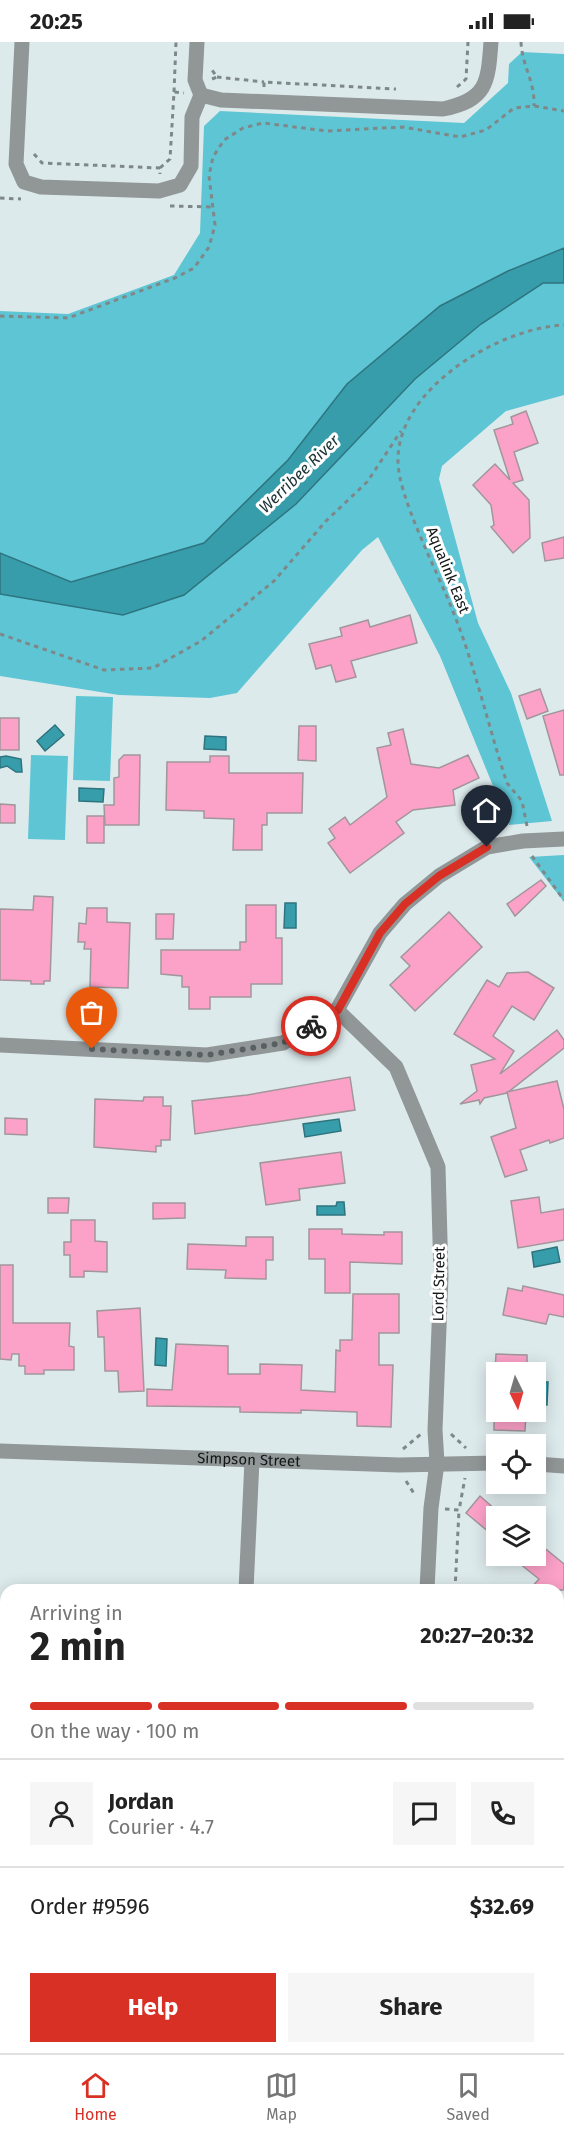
<!DOCTYPE html>
<html lang="en">
<head>
<meta charset="utf-8">
<style>
	:root { --surface:#fff; --page:#f6f6f6; --text:#222; --muted:#767676; --line:#e0e0e0; --accent:#d93025 }
	body { margin:0; font-family:"Fira Sans",sans-serif; background:var(--page); color:var(--text); height:100vh; display:flex; flex-direction:column; font-size:22px; white-space:nowrap }
	* { box-sizing:border-box; margin:0 }
	p { font-size:20px; color:var(--muted) }
	.icon { flex:none; width:33px; height:33px; fill:none; stroke:currentColor; stroke-width:2; stroke-linecap:round; stroke-linejoin:round }
	.map { position:relative; flex:1; overflow:hidden }
	.side { position:absolute; left:0px; top:1542px; width:564px; height:470px; display:flex; flex-direction:column; background:var(--surface); border-radius:18px 18px 0 0; box-shadow:0 3px 15px #0003 }
	.side>* { flex:none }
	.needle { width:39px; rotate:175deg }
	.tools { position:absolute; left:486px; top:1320px; display:grid; gap:12px }
	.tools a { display:grid; place-items:center; width:60px; height:60px; border-radius:0px; background:var(--surface); box-shadow:0 3px 15px #0003; font-size:30px }
	.pin { position:absolute; display:grid; place-items:center; width:51px; height:51px; color:#fff; margin:-62px -26px; border-radius:50% 50% 50% 0; rotate:-45deg; box-shadow:0 0 6px #0007 }
	.pin .icon { rotate:45deg }
	.courier { position:absolute; display:grid; place-items:center; width:60px; height:60px; margin:-30px; border:4px solid #d93025; border-radius:50%; background:#fff; color:#222; box-shadow:0 2px 8px #0007 }
	.head em { font-style:normal; font-weight:700 }
	.head div { display:flex; flex-direction:column-reverse }
	.head { display:flex; align-items:center; justify-content:space-between; height:102px; padding:0 30px }
	h1 { font-size:39px; font-weight:700; line-height:45px }
	.bar { display:grid; grid-template-columns:repeat(4,1fr); gap:9px 6px; align-content:center; height:72px; padding:0 30px }
	.bar i { height:8px; border-radius:4px; background:var(--line) }
	.bar .on { background:var(--accent) }
	.bar p { grid-column:span 4 }
	.line { display:flex; align-items:center; gap:15px; padding:0 30px; border-top:2px solid var(--line) }
	.line div { flex:1 }
	.round { display:grid; place-items:center; flex:none; width:63px; height:63px; border-radius:0px; background:var(--page) }
	.button { display:flex; gap:12px; margin-top:auto; padding:12px 30px }
	.button a { flex:1; height:69px; border-radius:0px; background:var(--accent); color:#fff; font-size:24px; font-weight:700; line-height:69px; text-align:center }
	.button a+a { background:var(--page); color:var(--text) }
	.status { display:flex; justify-content:space-between; align-items:center; height:42px; padding:0 30px; background:var(--surface); direction:ltr }
	.status svg { height:16px; fill:currentColor }
	.tabs { display:flex; justify-content:space-around; align-items:center; height:84px; border-top:2px solid var(--line); background:var(--surface); font-size:16px; color:var(--muted) }
	.tabs a { display:grid; justify-items:center; gap:3px }
	.tabs .on { color:var(--accent) }
	.map>svg:first-child { display:block }
	.green { fill:#5ec5d4 }
	.water { fill:#389dab; stroke:#2d747f; stroke-width:1.5 }
	.building { fill:#fca1c8; stroke:#a1969a; stroke-width:1.5 }
	.lines { fill:none; stroke-linecap:round; stroke-linejoin:round }
	.path { stroke:#7f8889; stroke-width:3; stroke-dasharray:4.5 4.5; stroke-linecap:butt }
	.street { stroke:#919697; stroke-width:15 }
	.secondary { stroke:#687071; stroke-width:15 }
	.done { stroke:#596062; stroke-width:6; stroke-dasharray:0 10.8 }
	.route { stroke:#d93025; stroke-width:8 }
	.labels { text-anchor:middle; dominant-baseline:central; stroke-width:6; stroke-linejoin:round; paint-order:stroke }
	.street-label { font-size:15px; fill:#121617; stroke:#fff }
	.water-label { font-size:16px; font-style:italic; fill:#1b3235; stroke:#fff }
</style>
</head>
<body>
<div class="status"><b>20:25</b><svg viewBox="0 0 49 12"><path d="M0 12V9h3v3zM5 12V6h3v6zM10 12V3h3v9zM15 12V0h3v12zM26 1h20v11H26zM47 4h2v5h-2z"/></svg></div>
<div class="map">
<svg width="564" height="2011" viewBox="0 0 564 2011">
	<rect width="100%" height="100%" fill="#ddeaec"/>
	<g class="green">
		<polygon points="522,10 564,12 564,206 508,229 440,264 347,342 288,418 204,501 71,540 0,511 0,269 68,272 174,233 200,191 204,84 220,69 464,81 508,41 509,22"/>
		<polygon points="564,238 564,353 506,369 442,424 439,437 478,581 511,651 552,779 509,783 440,614 378,495 362,508 237,651 210,656 119,653 0,634 0,551 184,553 296,462 415,337 481,282 543,241"/>
		<polygon points="76,654 113,655 110,739 73,738"/>
		<polygon points="31,713 68,714 65,798 28,797"/>
		<polygon points="564,813 564,860 529,815"/>
		<polygon points="558,1704 564,1704 564,1801 558,1796"/>
	</g>
	<g class="water">
		<polygon points="564,206 564,241 543,241 481,282 415,337 296,462 184,553 123,573 0,552 0,511 71,540 204,501 288,418 347,342 440,264 508,229"/>
		<polygon points="55,683 64,693 45,709 37,699"/>
		<polygon points="205,694 226,695 226,708 204,707"/>
		<polygon points="6,714 21,717 22,730 16,730 7,724 0,726 0,715"/>
		<polygon points="79,746 104,747 103,760 79,759"/>
		<polygon points="285,861 296,861 296,886 284,886"/>
		<polygon points="339,1077 341,1089 305,1095 303,1082"/>
		<polygon points="337,1160 344,1160 345,1173 317,1173 317,1164 336,1164"/>
		<polygon points="557,1205 560,1220 534,1225 532,1210"/>
		<polygon points="156,1296 167,1297 166,1324 155,1323"/>
		<polygon points="536,1340 548,1340 547,1363 536,1362"/>
	</g>
	<g class="building">
		<polygon points="526,369 538,401 514,410 523,438 513,441 529,458 530,496 513,511 491,485 494,483 491,463 473,443 495,422 510,438 494,388 513,382 511,375"/>
		<polygon points="564,495 564,516 545,519 542,501"/>
		<polygon points="410,573 417,601 351,619 356,635 336,640 331,623 316,627 309,602 342,594 340,586 368,578 370,585"/>
		<polygon points="540,647 548,669 527,677 519,654"/>
		<polygon points="564,668 564,733 560,733 543,674"/>
		<rect x="0" y="676" width="19" height="32"/>
		<polygon points="299,684 316,684 316,719 298,718"/>
		<polygon points="403,687 411,722 439,726 468,713 479,736 453,748 455,763 413,768 396,780 404,791 350,831 328,801 335,796 329,787 345,775 350,783 387,755 377,706 391,703 388,691"/>
		<polygon points="124,713 140,713 139,783 105,783 104,763 114,763 114,736 119,735 119,718"/>
		<polygon points="210,714 229,714 229,731 303,731 302,771 267,771 267,783 262,783 262,808 233,808 234,777 204,776 204,769 166,768 167,720 210,720"/>
		<polygon points="0,762 15,763 15,781 0,781"/>
		<rect x="87" y="774" width="17" height="27"/>
		<polygon points="541,838 546,844 515,874 507,862"/>
		<polygon points="34,854 53,855 50,939 44,939 44,942 31,942 31,939 0,938 0,867 33,868"/>
		<polygon points="246,863 276,863 276,896 282,896 282,942 251,942 251,955 210,955 210,967 189,967 189,945 182,945 182,934 161,932 161,908 240,908 240,900 246,900"/>
		<polygon points="87,866 107,866 107,880 130,881 128,946 90,945 91,907 84,907 85,900 78,900 79,881 86,882"/>
		<polygon points="449,870 482,905 415,969 390,943 410,924 401,915"/>
		<polygon points="156,872 174,872 173,897 156,897"/>
		<polygon points="528,930 554,946 534,978 512,964 493,994 514,1009 500,1032 557,988 564,998 564,1006 507,1051 484,1056 480,1062 479,1058 460,1062 477,1049 471,1023 495,1017 454,992 487,938 499,945 507,931"/>
		<polygon points="350,1035 355,1068 195,1092 192,1059 247,1053"/>
		<polygon points="557,1039 564,1067 564,1096 550,1101 549,1098 520,1108 527,1128 505,1135 491,1095 516,1086 507,1050"/>
		<polygon points="144,1055 163,1055 163,1064 171,1064 170,1098 161,1098 161,1104 156,1104 156,1110 94,1105 95,1057 143,1059"/>
		<polygon points="5,1076 27,1077 27,1093 5,1092"/>
		<polygon points="341,1110 345,1141 299,1147 300,1158 266,1163 260,1121"/>
		<polygon points="539,1155 541,1171 564,1167 564,1198 518,1206 511,1159"/>
		<polygon points="48,1156 69,1156 68,1171 48,1171"/>
		<polygon points="153,1161 185,1161 185,1176 153,1177"/>
		<polygon points="71,1178 95,1178 95,1199 107,1200 107,1230 84,1229 84,1235 70,1235 70,1213 64,1213 64,1200 71,1200"/>
		<polygon points="309,1187 342,1187 342,1192 384,1193 384,1190 402,1190 402,1222 350,1220 350,1251 325,1251 325,1217 309,1217"/>
		<polygon points="246,1195 273,1195 273,1218 266,1218 266,1237 225,1236 226,1228 187,1227 188,1202 246,1204"/>
		<polygon points="0,1223 13,1223 13,1281 70,1281 69,1304 74,1305 74,1328 44,1328 44,1332 25,1332 25,1324 19,1324 19,1312 12,1312 11,1318 0,1317"/>
		<polygon points="523,1244 564,1253 564,1275 549,1272 546,1282 503,1273 508,1246 522,1249"/>
		<polygon points="353,1252 399,1252 399,1291 379,1291 379,1323 393,1323 391,1385 357,1384 357,1370 301,1368 301,1371 240,1370 240,1365 147,1364 147,1347 172,1348 176,1302 228,1304 228,1332 260,1332 260,1322 302,1323 301,1348 335,1350 336,1308 340,1309 340,1298 352,1298"/>
		<polygon points="140,1266 144,1349 119,1350 118,1329 105,1329 104,1295 98,1295 97,1269"/>
		<polygon points="496,1312 527,1313 527,1330 495,1330"/>
		<polygon points="494,1370 526,1370 525,1389 494,1388"/>
		<polygon points="480,1454 496,1468 496,1496 466,1471"/>
		<polygon points="536,1499 564,1522 564,1548 529,1548 539,1537 510,1514 536,1514"/>
	</g>
	<g class="lines">
		<g class="path">
			<path d="M521,0C522,24 535,39 534,64"/>
			<polyline points="217,35 264,40"/>
			<polyline points="212,37 217,35 212,28"/>
			<polyline points="264,45 264,40 396,47"/>
			<polyline points="457,45 466,37 468,0"/>
			<polyline points="174,50 176,0"/>
			<polyline points="34,112 42,121 160,126 160,132"/>
			<polyline points="160,126 170,117 174,50 184,51"/>
			<polyline points="0,156 21,157"/>
			<polyline points="170,164 214,165"/>
			<polyline points="0,274 68,276 175,236 194,226 209,205 215,183 209,134 213,115 224,98 243,86 263,81 327,89 403,85 460,95 486,88 514,66 534,64 564,69"/>
			<polyline points="0,592 104,628 153,626 201,599 274,539 326,479 367,440 401,389"/>
			<path d="M527,784L522,759L507,741C488,684 475,623 452,567C438,531 397,453 398,418C398,346 499,286 564,283"/>
			<polyline points="532,814 564,858"/>
			<polyline points="451,1392 466,1406"/>
			<polyline points="403,1407 421,1392"/>
			<polyline points="406,1439 415,1453"/>
			<polyline points="445,1467 459,1468 465,1436"/>
			<polyline points="455,1548 459,1468"/>
			<polyline points="0,1901 6,1901"/>
			<polyline points="558,1942 564,1942"/>
			<polyline points="0,1950 6,1951"/>
		</g>
		<g class="street">
			<polyline points="22,0 16,122 24,140 41,145 159,149 180,143 191,124 192,75 201,53 195,38 197,0"/>
			<path d="M201,53L221,58L443,67C487,58 488,41 491,0"/>
			<polyline points="337,968 396,1025 438,1125 441,1234 435,1388 437,1421 431,1466 427,1548"/>
			<polyline points="0,1003 207,1013 283,1001 337,968 380,891 405,862 439,834 487,805 523,799 564,797"/>
			<path id="s1" d="M0,1409L399,1423L496,1421"/>
			<polyline points="536,1422 564,1424"/>
			<polyline points="246,1548 252,1418"/>
		</g>
		<g class="secondary">
			<polyline points="0,1931 6,1932"/>
			<polyline points="558,1975 564,1976"/>
		</g>
	</g>
	<g class="lines">
		<polyline class="done" points="92,1007 207,1013 283,1001 311,984"/>
		<polyline class="route" points="311,984 338,968 380,891 405,862 439,834 487,805"/>
	</g>
	<g class="labels">
		<g class="street-label">
			<text transform="translate(448 528) rotate(68)">Aqualink East</text>
			<text transform="translate(439 1242) rotate(-89)">Lord Street</text>
			<text stroke="none"><textPath href="#s1" startOffset="249">Simpson Street</textPath></text>
		</g>
		<g class="water-label">
			<text transform="translate(299 432) rotate(-44)">Werribee River</text>
		</g>
	</g>
</svg>
<div class="tools">
<a><svg class="needle" viewBox="-14 -14 28 28"><path d="M0-13l5 13h-10z" fill="#e53935"/><path d="M0 13l5-13h-10z" fill="#767676"/></svg></a>
<a><svg class="icon" aria-label="locate" viewBox="0 0 24 24"><circle cx="12" cy="12" r="6"/><path d="M12 2v4M12 18v4M2 12h4M18 12h4"/></svg></a>
<a><svg class="icon" aria-label="layers" viewBox="0 0 24 24"><path d="M12 4l9 5-9 5-9-5zM3 14l9 5 9-5"/></svg></a>
</div>
<div class="pin" style="left:92px;top:1007px;background:#ea580c"><svg class="icon" aria-label="bag" viewBox="0 0 24 24"><path d="M5 8h14l-1 12H6zM9 8a3 3 0 0 1 6 0"/></svg></div>
<div class="pin" style="left:487px;top:805px;background:#1f2937"><svg class="icon" aria-label="home" viewBox="0 0 24 24"><path d="M3 11l9-7 9 7M6 9v11h12V9"/></svg></div>
<div class="courier" style="left:311px;top:984px"><svg class="icon" aria-label="bike" viewBox="0 0 24 24"><circle cx="6" cy="16" r="4"/><circle cx="18" cy="16" r="4"/><path d="M6 16l4-8h5l3 8M10 8l3 8H6M13 5h3"/></svg></div>
<section class="side">
<div class="head"><div><h1>2 min</h1><p>Arriving in</p></div><em>20:27–20:32</em></div>
<div class="bar"><i class="on"></i><i class="on"></i><i class="on"></i><i></i><p>On the way · 100 m</p></div>
<div class="line" style="height:108px"><a class="round"><svg class="icon" aria-label="person" viewBox="0 0 24 24"><circle cx="12" cy="8" r="4"/><path d="M4 21q1-7 8-7t8 7"/></svg></a><div><b>Jordan</b><p>Courier · 4.7</p></div><a class="round"><svg class="icon" aria-label="chat" viewBox="0 0 24 24"><path d="M4 5h16v11H9l-5 4z"/></svg></a><a class="round"><svg class="icon" aria-label="phone" viewBox="0 0 24 24"><path d="M5 4h4l2 5-3 2q2 4 5 5l2-3 5 2v4C11 20 4 13 5 4z"/></svg></a></div>
<div class="line" style="height:78px"><div>Order #9596</div><b>$32.69</b></div>
<div class="button"><a>Help</a><a>Share</a></div>
</section>
</div>
<nav class="tabs">
<a class="on"><svg class="icon" aria-label="home" viewBox="0 0 24 24"><path d="M3 11l9-7 9 7M6 9v11h12V9"/></svg>Home</a>
<a><svg class="icon" aria-label="map" viewBox="0 0 24 24"><path d="M3 6l6-2 6 2 6-2v14l-6 2-6-2-6 2zM9 4v14M15 6v14"/></svg>Map</a>
<a><svg class="icon" aria-label="saved" viewBox="0 0 24 24"><path d="M7 4h10v16l-5-4-5 4z"/></svg>Saved</a>
</nav>
</body>
</html>
